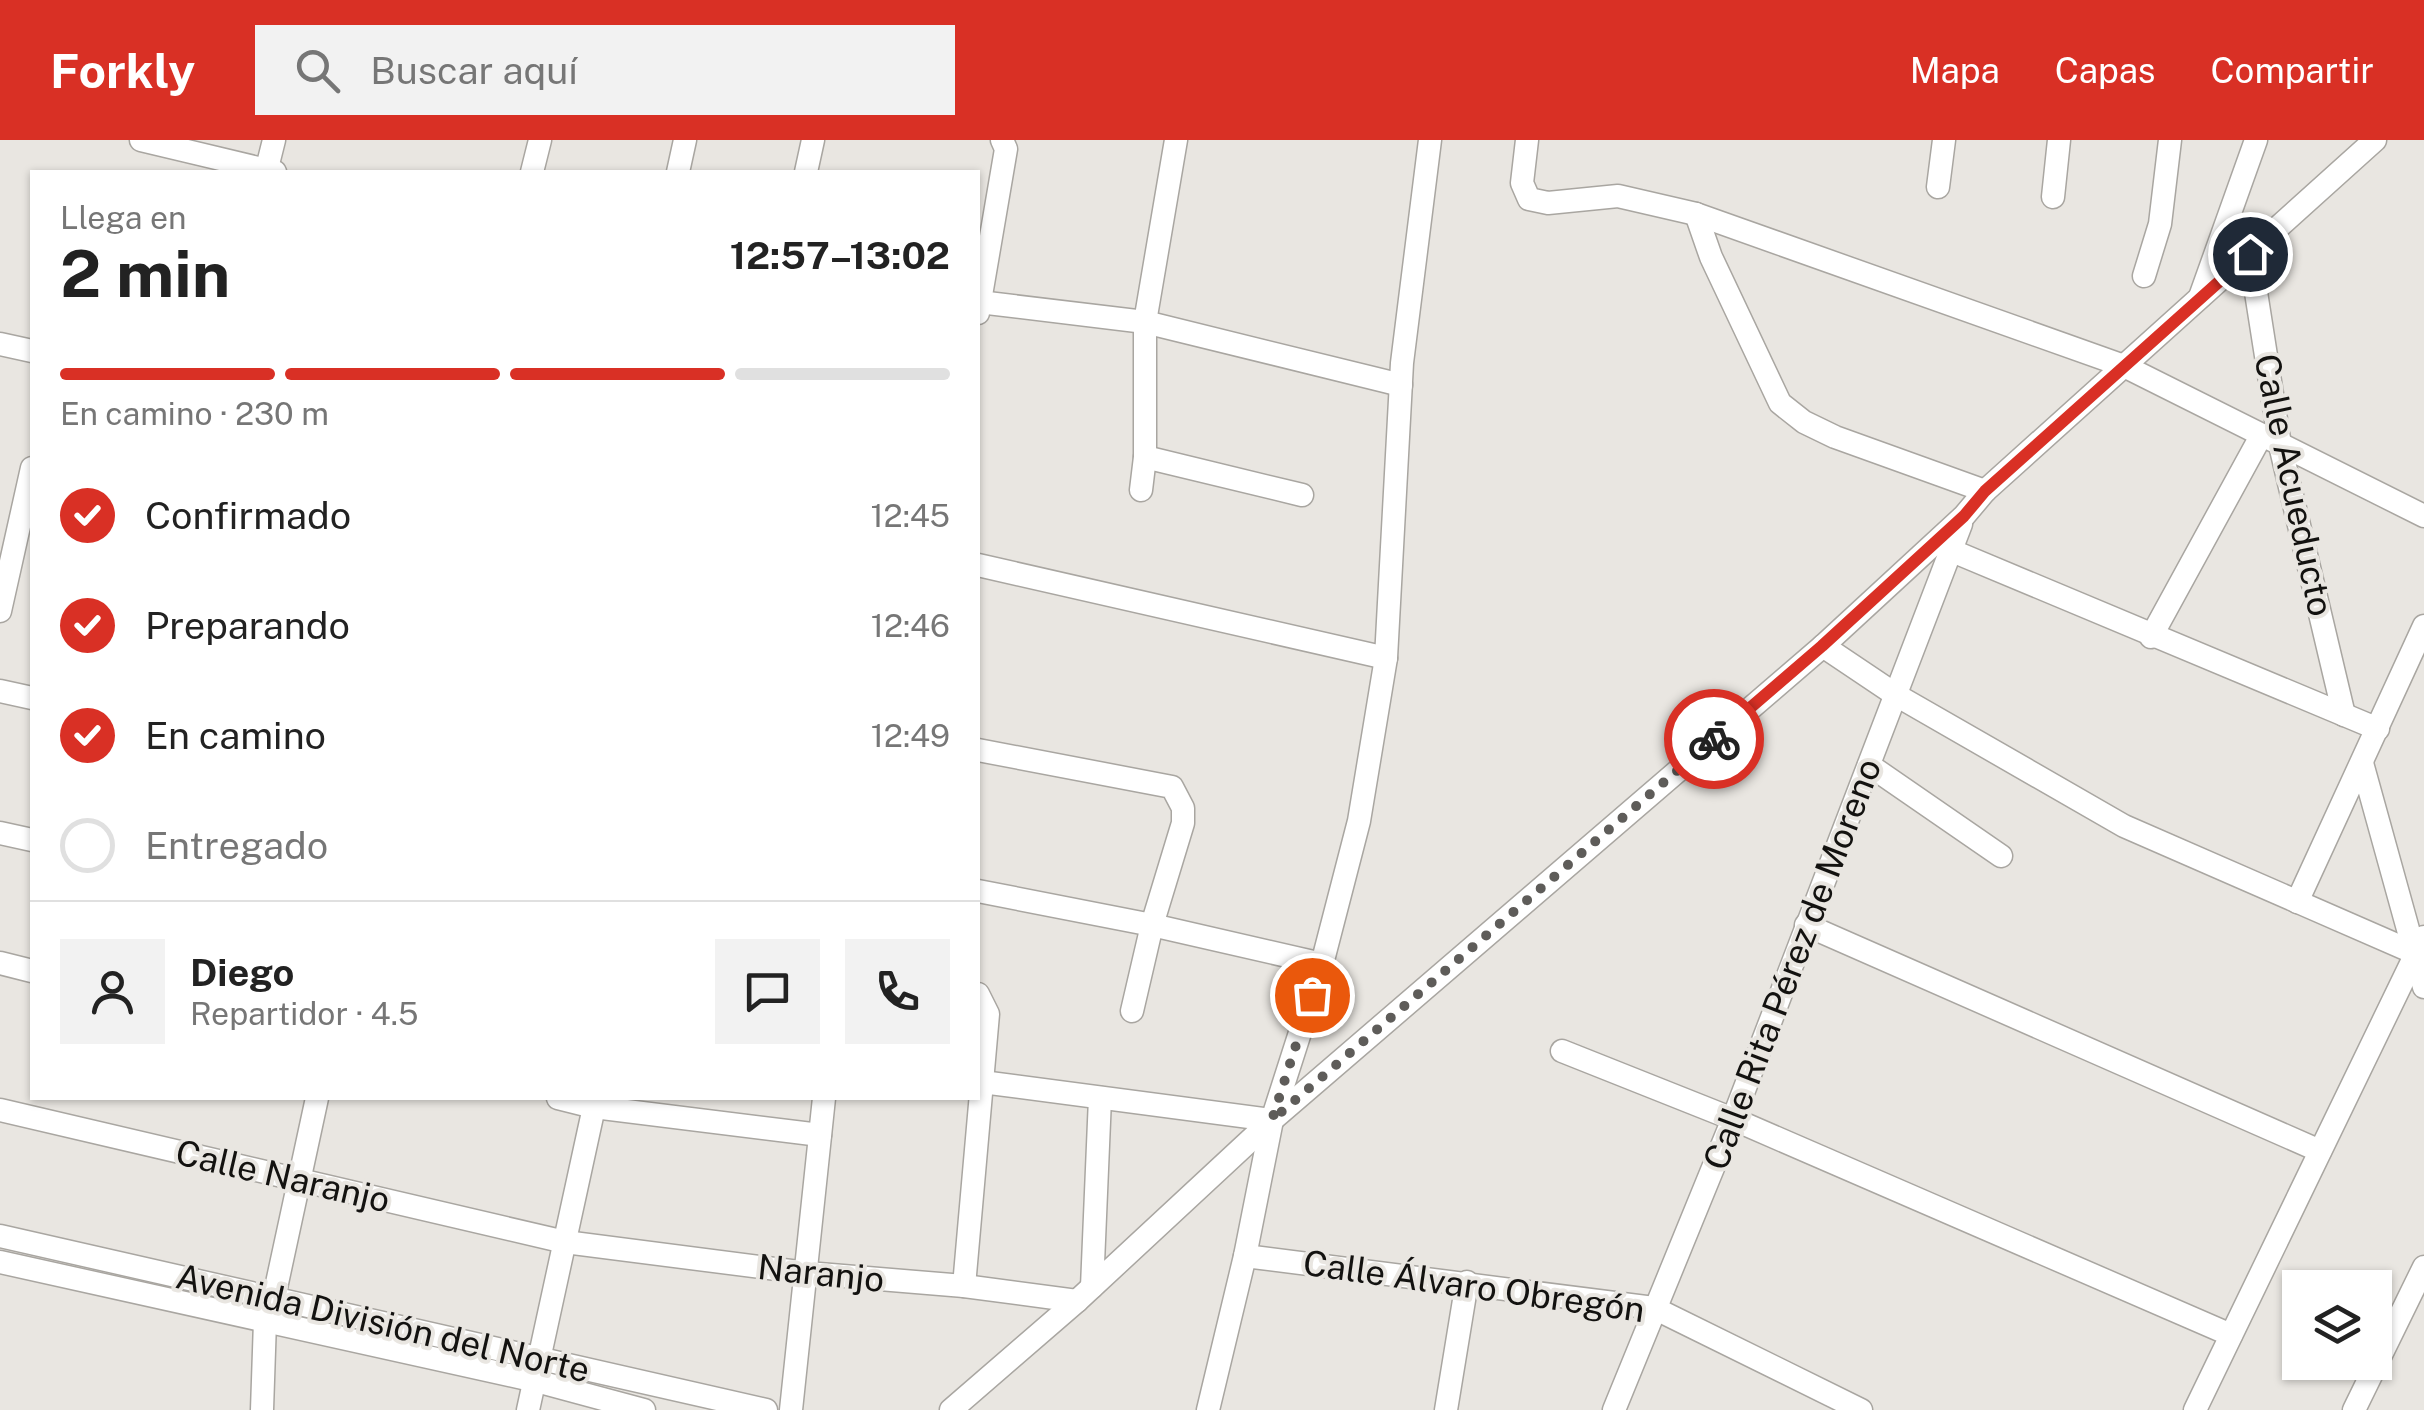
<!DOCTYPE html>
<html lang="es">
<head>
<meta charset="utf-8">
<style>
	:root { --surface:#fff; --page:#f2f2f2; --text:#222; --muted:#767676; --line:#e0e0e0; --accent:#d93025 }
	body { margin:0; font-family:"Public Sans",sans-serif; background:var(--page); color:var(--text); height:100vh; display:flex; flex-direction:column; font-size:38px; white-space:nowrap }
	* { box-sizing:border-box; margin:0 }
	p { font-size:32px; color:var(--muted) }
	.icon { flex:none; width:55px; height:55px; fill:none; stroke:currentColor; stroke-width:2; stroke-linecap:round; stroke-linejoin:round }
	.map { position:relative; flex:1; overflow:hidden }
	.drawer { position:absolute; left:30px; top:30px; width:950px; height:930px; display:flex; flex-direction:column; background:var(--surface); border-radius:0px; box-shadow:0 2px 8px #0004 }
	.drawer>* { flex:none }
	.controls { position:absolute; left:2282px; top:1130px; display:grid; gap:20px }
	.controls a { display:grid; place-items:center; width:110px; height:110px; border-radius:0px; background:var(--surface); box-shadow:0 2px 8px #0004; font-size:50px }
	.pin { position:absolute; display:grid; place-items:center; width:85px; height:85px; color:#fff; margin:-42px; border:5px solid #fff; border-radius:50%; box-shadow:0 2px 10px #0007 }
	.courier { position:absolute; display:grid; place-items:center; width:100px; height:100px; margin:-50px; border:8px solid #d93025; border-radius:50%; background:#fff; color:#222; box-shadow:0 2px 12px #0007 }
	.overview em { font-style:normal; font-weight:700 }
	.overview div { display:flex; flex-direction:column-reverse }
	.overview { display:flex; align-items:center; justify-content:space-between; height:170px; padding:0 30px }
	h1 { font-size:65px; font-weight:700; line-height:75px }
	.bar { display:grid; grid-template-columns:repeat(4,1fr); gap:15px 10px; align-content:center; height:120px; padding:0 30px }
	.bar i { height:12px; border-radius:8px; background:var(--line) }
	.bar .current { background:var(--accent) }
	.bar p { grid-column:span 4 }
	.line { display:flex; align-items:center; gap:25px; padding:0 30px; border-top:2px solid var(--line) }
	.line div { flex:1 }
	.round { display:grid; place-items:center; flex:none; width:105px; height:105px; border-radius:0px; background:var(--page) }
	ol { padding:0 30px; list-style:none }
	li { display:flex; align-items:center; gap:30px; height:110px }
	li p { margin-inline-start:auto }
	li .icon { padding:10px; border-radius:50%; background:var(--accent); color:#fff; stroke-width:4 }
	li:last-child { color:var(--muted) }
	li i { width:55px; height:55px; border:5px solid var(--line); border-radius:50% }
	header { display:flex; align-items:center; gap:60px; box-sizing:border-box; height:140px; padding:0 50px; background:var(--accent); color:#fff }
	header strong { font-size:48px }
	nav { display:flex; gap:55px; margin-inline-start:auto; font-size:35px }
	.search { width:700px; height:90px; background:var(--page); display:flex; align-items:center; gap:25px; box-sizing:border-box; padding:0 35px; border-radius:0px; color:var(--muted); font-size:38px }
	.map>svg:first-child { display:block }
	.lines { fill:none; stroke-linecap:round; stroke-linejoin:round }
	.minor-casing { stroke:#a9a6a1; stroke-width:25 }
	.minor { stroke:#fff; stroke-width:22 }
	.done { stroke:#5e5c59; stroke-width:10; stroke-dasharray:0 18 }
	.route { stroke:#d93025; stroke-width:12 }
	.labels { text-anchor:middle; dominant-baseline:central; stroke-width:8; stroke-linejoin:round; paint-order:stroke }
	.street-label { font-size:35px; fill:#131210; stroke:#e9e6e1 }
</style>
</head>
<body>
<header>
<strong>Forkly</strong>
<div class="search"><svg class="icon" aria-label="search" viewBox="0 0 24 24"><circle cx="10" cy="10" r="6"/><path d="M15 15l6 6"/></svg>Buscar aquí</div>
<nav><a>Mapa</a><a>Capas</a><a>Compartir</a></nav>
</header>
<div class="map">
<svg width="2424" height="1270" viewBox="0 0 2424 1270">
	<rect width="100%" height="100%" fill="#e9e6e1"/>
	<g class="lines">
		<defs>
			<g id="minor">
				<polyline points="141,0 275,32"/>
				<polyline points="1527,0 1522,43 1529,59 1548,63 1618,56 1696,74 2124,226 2424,376"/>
				<polyline points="266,32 274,0"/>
				<polyline points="532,32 540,0"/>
				<polyline points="678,32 685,0"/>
				<polyline points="806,32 813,0"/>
				<polyline points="1938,47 1944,0"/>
				<polyline points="2053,57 2059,0"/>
				<polyline points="1696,74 1711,117 1780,263 1804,282 1835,297 1985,351"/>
				<polyline points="2250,114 2280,305 2344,575"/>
				<polyline points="2144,136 2160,84 2170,0"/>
				<polyline points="2200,157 2256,0"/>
				<polyline points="979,162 1145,182 1401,245"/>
				<polyline points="978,173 1006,9 1002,0"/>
				<polyline points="0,204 32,211"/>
				<polyline points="1145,317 1302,355"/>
				<polyline points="1141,350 1145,317 1145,182 1176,0"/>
				<polyline points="1950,410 2378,589"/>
				<polyline points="978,425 1386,518"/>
				<polyline points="0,471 32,328"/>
				<polyline points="2151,497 2261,296"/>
				<polyline points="1823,506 1896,555 2124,686 2415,813"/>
				<polyline points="0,551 32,558"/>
				<polyline points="978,610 1172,647 1183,668 1183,683 1152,785 1132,871"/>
				<polyline points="2362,623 2424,847"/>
				<polyline points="1869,625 2001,716"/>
				<polyline points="0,693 32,700"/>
				<polyline points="978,751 1152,785 1322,824"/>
				<polyline points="2297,762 2424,486"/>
				<polyline points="1806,785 2320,1011"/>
				<polyline points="0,823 32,831"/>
				<polyline points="1562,911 1733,979 2231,1195"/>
				<polyline points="982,942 1272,980"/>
				<polyline points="558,958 594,967 820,995"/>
				<polyline points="0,970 565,1102 807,1133 964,1146 1077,1161"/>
				<polyline points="0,1096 766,1270"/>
				<polyline points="1245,1116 1654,1168 1861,1270"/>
				<polyline points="0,1122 536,1241 644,1270"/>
				<polyline points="964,1146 988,874 978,854"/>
				<polyline points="1092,1147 1100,958"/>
				<polyline points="262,1270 265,1181 274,1157 317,958"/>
				<polyline points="528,1270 596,958"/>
				<polyline points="791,1270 824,958"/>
				<polyline points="951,1270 1077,1161 1272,980 1823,506 1964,376 1985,351 2375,0"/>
				<polyline points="1208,1270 1245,1116 1272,980 1322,824 1359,681 1386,518 1402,223 1430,0"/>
				<polyline points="1446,1270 1467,1142"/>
				<polyline points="1614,1270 1733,979 1961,384"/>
				<polyline points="2195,1270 2424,797"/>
				<polyline points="2354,1270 2424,1127"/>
			</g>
		</defs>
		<use href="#minor" class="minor-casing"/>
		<use href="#minor" class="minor"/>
	</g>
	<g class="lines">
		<polyline class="done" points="1312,855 1272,980 1714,599"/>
		<polyline class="route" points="1714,599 1822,506 1964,376 1985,351 2250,114"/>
	</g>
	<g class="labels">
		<g class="street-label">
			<text transform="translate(2294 345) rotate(78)">Calle Acueducto</text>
			<text transform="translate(1792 824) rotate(-69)">Calle Rita Pérez de Moreno</text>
			<text transform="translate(283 1036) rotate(13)">Calle Naranjo</text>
			<text transform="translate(821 1133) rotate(6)">Naranjo</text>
			<text transform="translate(1474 1146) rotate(8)">Calle Álvaro Obregón</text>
			<text transform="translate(383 1183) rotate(13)">Avenida División del Norte</text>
		</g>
	</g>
</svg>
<div class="controls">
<a><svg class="icon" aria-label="layers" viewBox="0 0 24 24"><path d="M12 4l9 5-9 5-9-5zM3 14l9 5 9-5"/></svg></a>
</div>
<div class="pin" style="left:1312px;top:855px;background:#ea580c"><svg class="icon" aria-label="bag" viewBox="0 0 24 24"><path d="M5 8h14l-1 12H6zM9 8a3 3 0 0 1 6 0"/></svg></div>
<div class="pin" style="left:2250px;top:114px;background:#1f2937"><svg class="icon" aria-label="home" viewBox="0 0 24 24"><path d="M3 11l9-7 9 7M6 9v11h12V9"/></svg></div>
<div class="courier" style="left:1714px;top:599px"><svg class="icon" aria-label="bike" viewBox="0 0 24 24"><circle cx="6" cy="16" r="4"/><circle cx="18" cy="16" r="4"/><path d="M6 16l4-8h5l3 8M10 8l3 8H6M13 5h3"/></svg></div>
<section class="drawer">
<div class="overview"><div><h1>2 min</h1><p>Llega en</p></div><em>12:57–13:02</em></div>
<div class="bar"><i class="current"></i><i class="current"></i><i class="current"></i><i></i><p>En camino · 230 m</p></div>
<ol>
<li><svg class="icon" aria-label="check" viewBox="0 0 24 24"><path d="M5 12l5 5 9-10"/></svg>Confirmado<p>12:45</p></li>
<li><svg class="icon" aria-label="check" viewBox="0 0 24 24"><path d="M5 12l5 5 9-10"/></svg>Preparando<p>12:46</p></li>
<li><svg class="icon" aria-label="check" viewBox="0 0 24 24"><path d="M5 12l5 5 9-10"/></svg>En camino<p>12:49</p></li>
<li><i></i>Entregado</li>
</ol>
<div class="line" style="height:180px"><a class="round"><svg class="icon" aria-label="person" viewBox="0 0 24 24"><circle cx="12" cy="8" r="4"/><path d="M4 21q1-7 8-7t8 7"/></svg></a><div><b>Diego</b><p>Repartidor · 4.5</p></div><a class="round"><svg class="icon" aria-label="chat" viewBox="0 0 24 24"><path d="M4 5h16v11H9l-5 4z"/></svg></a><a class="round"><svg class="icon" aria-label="phone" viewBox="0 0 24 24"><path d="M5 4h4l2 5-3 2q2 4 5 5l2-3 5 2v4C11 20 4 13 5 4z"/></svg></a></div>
</section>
</div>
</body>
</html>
